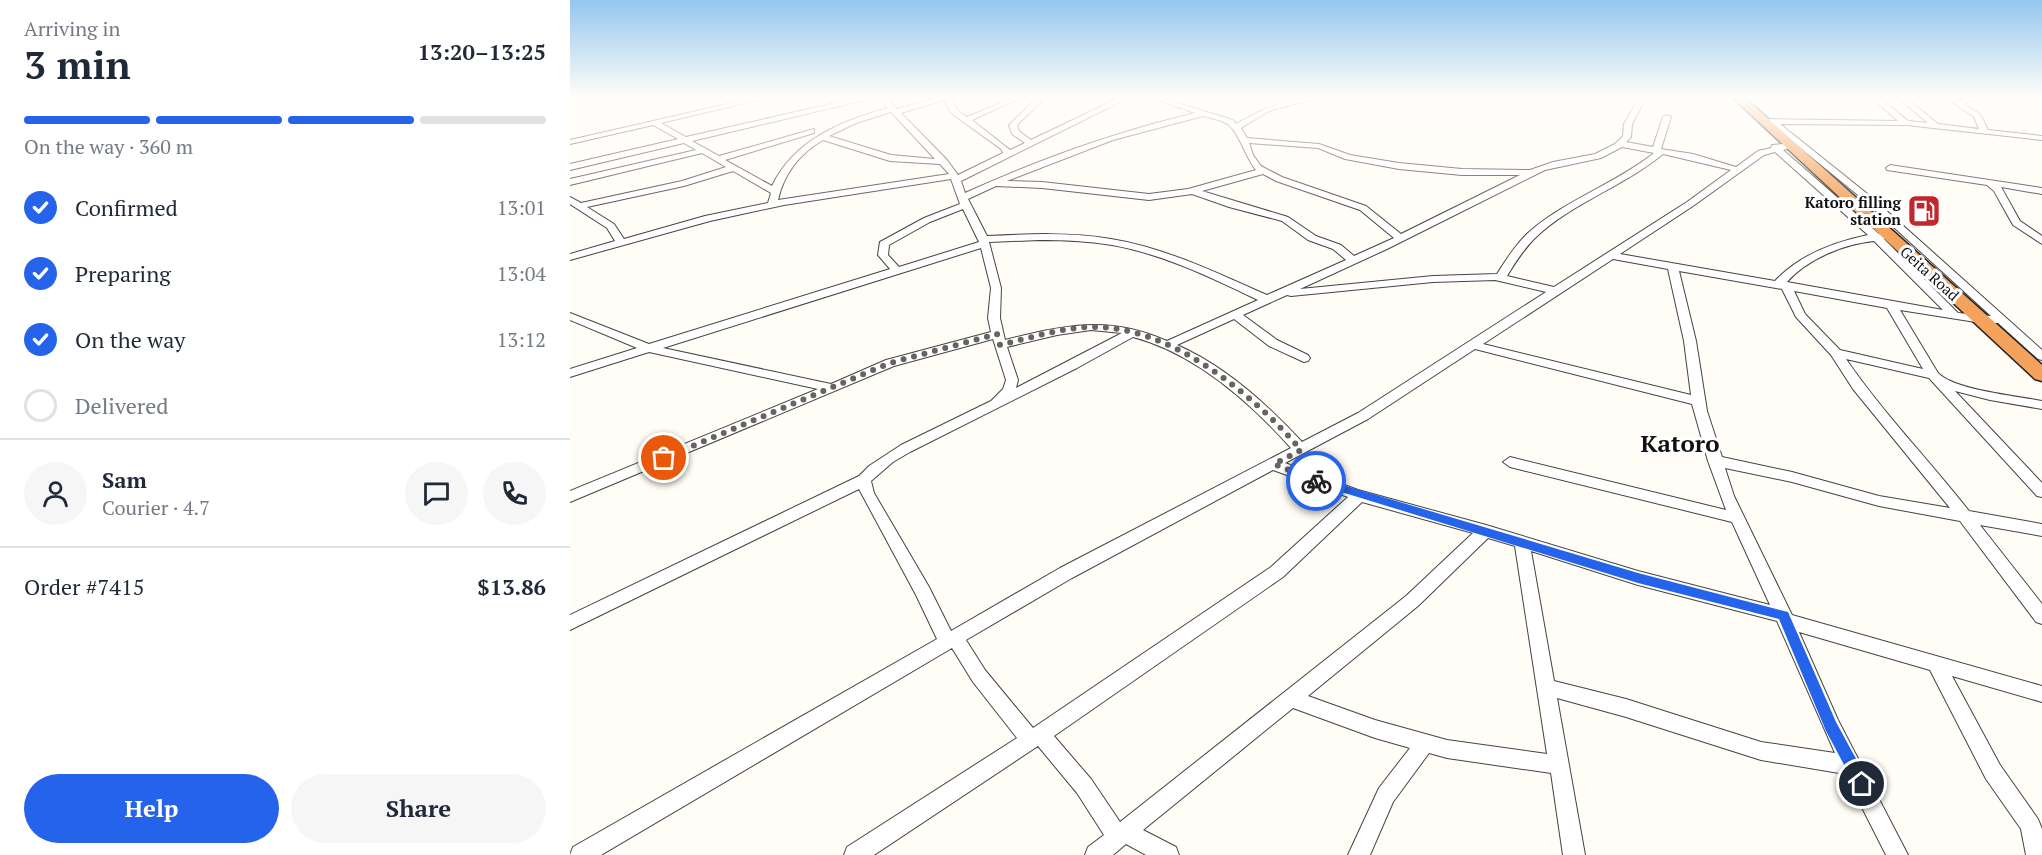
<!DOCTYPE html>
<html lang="en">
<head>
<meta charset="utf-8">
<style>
	:root { --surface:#fff; --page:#f6f6f7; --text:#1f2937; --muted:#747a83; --line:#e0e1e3; --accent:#2563eb }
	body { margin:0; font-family:"PT Serif",serif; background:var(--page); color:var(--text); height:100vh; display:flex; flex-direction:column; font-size:22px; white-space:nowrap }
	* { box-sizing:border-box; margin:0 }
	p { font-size:20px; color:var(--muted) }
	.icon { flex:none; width:33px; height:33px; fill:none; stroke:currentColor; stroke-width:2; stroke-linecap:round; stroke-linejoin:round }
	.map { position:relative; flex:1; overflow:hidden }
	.details { display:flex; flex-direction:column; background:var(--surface); width:570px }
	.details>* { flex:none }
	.pin { position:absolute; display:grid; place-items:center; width:51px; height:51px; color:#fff; margin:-26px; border:3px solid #fff; border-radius:50%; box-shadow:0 2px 6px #0007 }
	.courier { position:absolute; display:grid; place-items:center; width:60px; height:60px; margin:-30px; border:4px solid #2563eb; border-radius:50%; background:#fff; color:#222; box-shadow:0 2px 8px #0007 }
	.overview em { font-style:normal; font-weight:700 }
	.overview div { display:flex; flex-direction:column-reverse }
	.overview { display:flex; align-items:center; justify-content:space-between; height:102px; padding:0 24px }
	h1 { font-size:39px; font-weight:700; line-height:45px }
	.bar { display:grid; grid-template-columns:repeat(4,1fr); gap:9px 6px; align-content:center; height:72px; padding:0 24px }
	.bar i { height:8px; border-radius:4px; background:var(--line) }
	.bar .selected { background:var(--accent) }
	.bar p { grid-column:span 4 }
	.line { display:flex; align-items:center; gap:15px; padding:0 24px; border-top:2px solid var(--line) }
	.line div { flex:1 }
	.round { display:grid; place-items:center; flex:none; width:63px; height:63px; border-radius:32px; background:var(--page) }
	ol { padding:0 24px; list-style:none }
	li { display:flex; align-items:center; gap:18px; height:66px }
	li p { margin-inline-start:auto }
	li .icon { padding:6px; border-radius:50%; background:var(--accent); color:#fff; stroke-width:4 }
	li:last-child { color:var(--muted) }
	li i { width:33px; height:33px; border:3px solid var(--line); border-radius:50% }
	.button { display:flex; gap:12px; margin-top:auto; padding:12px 24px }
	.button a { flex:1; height:69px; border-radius:36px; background:var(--accent); color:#fff; font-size:24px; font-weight:700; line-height:69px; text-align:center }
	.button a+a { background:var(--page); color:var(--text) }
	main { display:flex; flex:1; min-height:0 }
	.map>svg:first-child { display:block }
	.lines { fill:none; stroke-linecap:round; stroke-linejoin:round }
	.minor-casing { stroke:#444; stroke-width:2 }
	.highway-casing { stroke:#222; stroke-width:3 }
	.minor { fill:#fff; fill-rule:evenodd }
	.highway { fill:#f5a25d; fill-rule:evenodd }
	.route { fill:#2563eb }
	.done { stroke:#646461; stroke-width:6; stroke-dasharray:0 10.8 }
	.labels { text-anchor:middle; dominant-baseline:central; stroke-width:6; stroke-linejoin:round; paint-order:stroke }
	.far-poi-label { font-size:15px; font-weight:bold; fill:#111; stroke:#fff; text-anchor:end }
	.far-street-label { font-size:15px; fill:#111; stroke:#fff }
	.district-label { font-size:24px; font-weight:bold; fill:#111; stroke:#fff }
</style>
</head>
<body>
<main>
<section class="details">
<div class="overview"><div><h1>3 min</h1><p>Arriving in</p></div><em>13:20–13:25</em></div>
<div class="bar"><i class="selected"></i><i class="selected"></i><i class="selected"></i><i></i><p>On the way · 360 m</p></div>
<ol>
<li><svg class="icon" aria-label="check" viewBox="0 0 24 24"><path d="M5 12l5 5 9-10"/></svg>Confirmed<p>13:01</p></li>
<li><svg class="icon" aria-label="check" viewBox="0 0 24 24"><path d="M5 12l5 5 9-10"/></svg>Preparing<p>13:04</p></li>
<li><svg class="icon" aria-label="check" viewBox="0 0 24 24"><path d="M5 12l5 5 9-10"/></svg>On the way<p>13:12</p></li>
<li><i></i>Delivered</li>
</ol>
<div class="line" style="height:108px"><a class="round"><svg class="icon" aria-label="person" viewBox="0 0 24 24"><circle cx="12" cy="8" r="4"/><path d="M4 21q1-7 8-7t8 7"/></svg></a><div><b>Sam</b><p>Courier · 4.7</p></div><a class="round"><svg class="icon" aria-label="chat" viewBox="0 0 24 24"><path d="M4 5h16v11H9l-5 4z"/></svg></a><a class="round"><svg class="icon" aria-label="phone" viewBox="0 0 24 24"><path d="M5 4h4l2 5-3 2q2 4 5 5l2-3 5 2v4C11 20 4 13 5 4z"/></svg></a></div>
<div class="line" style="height:78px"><div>Order #7415</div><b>$13.86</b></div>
<div class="button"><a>Help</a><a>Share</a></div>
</section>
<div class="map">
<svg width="1472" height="855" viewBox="0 0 1472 855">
	<rect width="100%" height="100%" fill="#fffdf5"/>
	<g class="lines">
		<defs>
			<g id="minor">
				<path d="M188,97H200L91,123L116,137L291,97H302L299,99L122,141L149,156L244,129V133L155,160L202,186C224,140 271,121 318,108L309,97H316L327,109L371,97H381L387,110L397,117L445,97H453L402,120L440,150L455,143L442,134L439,125L468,97H476L447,125L449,131L461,140L551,97H560L391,181L395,193C470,159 546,132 625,113L579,97H588L663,120L666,124C693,108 720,97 751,97L699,111L671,128L677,138L749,144L780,155L829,163L892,169L960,170L983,162L1025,154L1045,144L1053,136L1054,124L1070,97H1076L1062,124L1061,137L1056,142L1083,147L1093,117L1097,115L1101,117L1091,149L1123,154L1166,167L1188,151L1201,148L1202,145L1223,143V147L1213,150L1309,234L1316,235L1317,237L1314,239L1388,313L1421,316L1294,200L1200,123L1195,121L1199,119L1328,121L1301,97H1309L1338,121L1358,123L1327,97H1335L1368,124L1409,129L1404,117L1383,103L1401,97H1411L1393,104L1410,114L1418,130L1472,136V140L1336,125L1210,124L1300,196L1472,350V360L1468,359L1428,323H1412L1330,310L1368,373C1384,390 1447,396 1472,401V409L1420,400L1385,391L1472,483V497L1467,496L1359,378L1276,359C1313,413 1359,460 1399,511L1472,524V536L1410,525L1472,604V624L1466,622L1390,521L1309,506L1222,482L1155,468L1164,496L1222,615L1472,686V702L1382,676L1430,765L1468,819L1472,829V855H1456L1451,829L1416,779L1360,670L1229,632L1268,720L1338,855H1316L1275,774L1191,760L1056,717L987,698L1015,855H993L981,773L877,758L859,753L823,802L800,855H778L809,788L840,748L805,738L723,708L573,830L606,847L609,855H576L556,844L543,855H515L518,847L534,835L507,793L468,746L304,855H274L277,847L447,738L403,682L382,648L31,855H0L3,847L367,639L346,595L289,489L0,630V615L289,476L299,466L331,445L421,401L433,389L436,380L423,339L324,366L0,502V491L248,389L79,352L0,377V369L67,348L0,320V313L79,344L320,269L308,255L310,242L354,218L390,204L381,179L214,205L140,221L0,260V254L45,241L37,228L0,204V197L11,203L112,181L156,167L132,153L0,185V179L126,150L114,143L0,170V164L108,139L83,125L0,144V140ZM374,100L381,113L431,149L433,153L388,175L377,160L331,113ZM321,112L365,159L321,155L259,136L286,123ZM633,116C641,118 651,120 657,124C669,131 675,157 686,170L618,189L579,194L472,182L437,181L543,140ZM253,140L320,161L370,164L379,174L208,200C214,174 229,154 253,140ZM679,143L748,148L775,159L829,169L892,175H950L831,234L796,206L712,177L691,166L683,155ZM1052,147L1084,153C1045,184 995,200 958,233C945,245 936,260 927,274L863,276L730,289L817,249L975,170L1031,158ZM1205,152L1298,235C1264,242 1229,255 1205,281L1050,254L1123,206L1194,155ZM1093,154L1161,170L1117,202L984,287L937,276C945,263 953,250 964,239C1001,203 1053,187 1093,154ZM163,171L201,193L198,203L135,216L54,239L44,224L17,207L114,186ZM693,174L706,181L790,210L824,238L784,256L771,245L746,236L718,217L632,191ZM426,186L472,188L579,200L622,194L659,207L712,221L738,240L763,249L776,260L697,295C647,273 596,248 541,239C500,232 458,234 417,236L398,199ZM393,209L409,242L329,267L318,255L319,245L360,222ZM469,240C493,240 518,241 542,245C593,254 642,278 688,300L597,341C539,315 494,325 435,340L430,318L431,288L419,242ZM1304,241L1373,310L1217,282C1237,259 1274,244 1304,241ZM411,248L421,288L418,318L421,332L316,360L261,384L93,348ZM1043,259L1098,269L1114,341L1121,395L913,344ZM1109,271L1212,289L1226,317L1261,355L1283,389L1380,508L1309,496L1222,472L1152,457L1137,411L1126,341ZM925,280L976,292L788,413L732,442C697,404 655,366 607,345L664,319L699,346L734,362L738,361L740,358L738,355L707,340L673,315L717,295L721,296L863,282ZM1224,291L1317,308L1353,369L1270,350L1235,314ZM521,330L552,333L446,388L448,380L437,347L487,335ZM563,337C624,353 679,401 721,448L490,568L381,631L359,587L304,493L301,481L323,462L340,452L507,368ZM905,349L1122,404L1138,461L1156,510L940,457L933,462L940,467L1162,522L1200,605L1068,571L916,525L788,490L715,463L798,419ZM703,470L778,497L701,567L463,728L415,670L396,640L502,578ZM792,502L903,533L836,596L550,822L521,779L484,736L713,577ZM918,538L945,546L977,754L877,740L805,720L738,696L848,606ZM961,551L1068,585L1207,621L1265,753L1191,742L1056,699L984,681Z"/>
				<polygon points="1320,165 1472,188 1472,194 1431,187 1450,221 1472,236 1472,244 1443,225 1424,191 1417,185 1317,170 1316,168"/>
			</g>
			<polygon id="highway" points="1162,97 1174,97 1472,365 1472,381 1465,379"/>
		</defs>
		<use href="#minor" class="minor-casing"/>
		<use href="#highway" class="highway-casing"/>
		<use href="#minor" class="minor"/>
		<use href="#highway" class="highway"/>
	</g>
	<linearGradient id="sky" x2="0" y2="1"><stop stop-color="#95c6ee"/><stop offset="0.45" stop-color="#fffefa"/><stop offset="1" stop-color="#fffefa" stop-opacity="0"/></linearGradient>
	<rect width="1472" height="216" fill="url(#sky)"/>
	<polygon class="route" points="746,477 1068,573 1218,612 1266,722 1297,779 1299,784 1297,789 1292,791 1287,789 1256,731 1209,619 1068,583 742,483 742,478"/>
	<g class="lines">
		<path class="done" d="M94,458L320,363L427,334L430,345C460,338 490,328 521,327C599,325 683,394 731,450L704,464L746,481"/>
	</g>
	<defs>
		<symbol id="fuel-square" viewBox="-11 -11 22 22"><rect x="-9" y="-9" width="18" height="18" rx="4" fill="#c4262e" stroke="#fff"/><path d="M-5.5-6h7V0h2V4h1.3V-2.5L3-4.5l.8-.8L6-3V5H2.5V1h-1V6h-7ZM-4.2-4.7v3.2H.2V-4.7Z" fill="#fff"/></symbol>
	</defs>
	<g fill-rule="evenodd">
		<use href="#fuel-square" x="1335" y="192" width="38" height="38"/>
	</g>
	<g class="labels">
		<g class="far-poi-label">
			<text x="1331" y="202">Katoro filling<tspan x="1331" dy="17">station</tspan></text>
		</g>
		<g class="far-street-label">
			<text transform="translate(1360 273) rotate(42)">Geita Road</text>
		</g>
		<g class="district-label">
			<text x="1110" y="443">Katoro</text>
		</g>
	</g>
</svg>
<div class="pin" style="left:94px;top:458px;background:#ea580c"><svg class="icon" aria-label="bag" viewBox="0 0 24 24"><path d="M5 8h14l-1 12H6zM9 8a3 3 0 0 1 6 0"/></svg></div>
<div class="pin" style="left:1292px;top:784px;background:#1f2937"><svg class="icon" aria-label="home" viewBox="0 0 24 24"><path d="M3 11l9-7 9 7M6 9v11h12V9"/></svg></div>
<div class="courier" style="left:746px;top:481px"><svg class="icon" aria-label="bike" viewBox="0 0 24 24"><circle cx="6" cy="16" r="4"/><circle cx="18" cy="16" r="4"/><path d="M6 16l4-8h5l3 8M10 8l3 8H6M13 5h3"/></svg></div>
</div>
</main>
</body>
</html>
